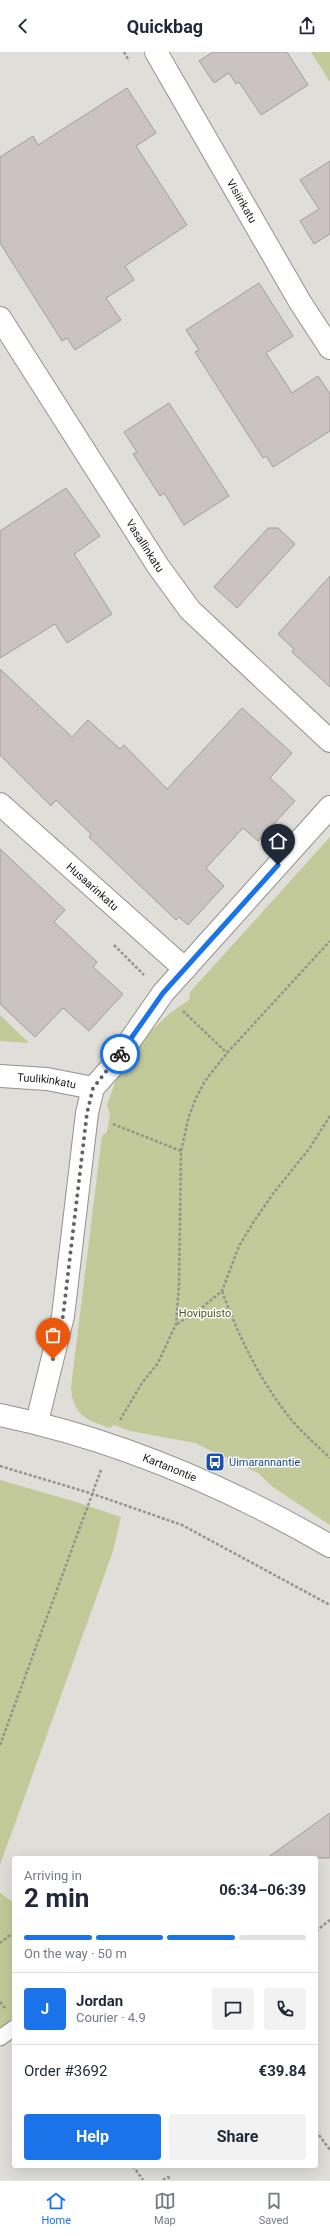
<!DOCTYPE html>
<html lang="en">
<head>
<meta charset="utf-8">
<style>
	:root { --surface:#fff; --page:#f2f2f3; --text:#1f2937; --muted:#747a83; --line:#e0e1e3; --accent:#1a73e8 }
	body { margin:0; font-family:Roboto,sans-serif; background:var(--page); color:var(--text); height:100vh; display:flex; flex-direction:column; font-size:15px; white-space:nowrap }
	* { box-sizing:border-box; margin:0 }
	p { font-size:13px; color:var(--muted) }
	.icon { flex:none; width:22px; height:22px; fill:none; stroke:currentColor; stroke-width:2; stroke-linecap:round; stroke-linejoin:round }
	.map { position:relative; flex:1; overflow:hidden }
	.sheet { position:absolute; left:12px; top:1804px; width:306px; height:312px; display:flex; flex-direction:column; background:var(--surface); border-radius:4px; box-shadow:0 4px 16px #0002 }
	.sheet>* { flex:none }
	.pin { position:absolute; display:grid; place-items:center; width:34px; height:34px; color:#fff; margin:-41px -17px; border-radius:50% 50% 50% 0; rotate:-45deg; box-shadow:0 0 4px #0007 }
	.pin .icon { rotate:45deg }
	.courier { position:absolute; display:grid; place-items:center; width:40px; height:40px; margin:-20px; border:3px solid #1a73e8; border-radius:50%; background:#fff; color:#222; box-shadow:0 1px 5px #0007 }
	.head em { font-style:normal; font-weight:700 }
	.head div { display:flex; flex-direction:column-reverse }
	.head { display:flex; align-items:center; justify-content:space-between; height:68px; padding:0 12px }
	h1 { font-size:26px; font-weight:700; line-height:30px }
	.bar { display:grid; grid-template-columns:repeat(4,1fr); gap:6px 4px; align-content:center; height:48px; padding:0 12px }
	.bar i { height:5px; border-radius:3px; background:var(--line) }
	.bar .on { background:var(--accent) }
	.bar p { grid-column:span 4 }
	.line { display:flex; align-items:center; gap:10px; padding:0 12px; border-top:1px solid var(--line) }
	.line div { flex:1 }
	.round { display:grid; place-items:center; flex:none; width:42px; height:42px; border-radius:4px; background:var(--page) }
	.action { display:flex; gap:8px; margin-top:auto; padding:8px 12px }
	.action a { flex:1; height:46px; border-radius:4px; background:var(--accent); color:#fff; font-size:16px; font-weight:700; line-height:46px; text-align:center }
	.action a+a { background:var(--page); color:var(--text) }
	header { display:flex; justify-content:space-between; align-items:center; height:52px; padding:0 12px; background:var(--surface); font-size:18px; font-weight:700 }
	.menu { display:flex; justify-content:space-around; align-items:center; height:56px; border-top:1px solid var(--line); background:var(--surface); font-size:11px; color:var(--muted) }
	.menu a { display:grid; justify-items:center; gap:2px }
	.menu .on { color:var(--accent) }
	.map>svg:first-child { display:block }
	.green { fill:#c2ca99 }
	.building { fill:#cac3c1; stroke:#a49d9b }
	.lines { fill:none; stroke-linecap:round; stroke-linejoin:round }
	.service-casing { stroke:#94918c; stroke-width:17 }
	.minor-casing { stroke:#94918c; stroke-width:24 }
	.tertiary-casing { stroke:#94918c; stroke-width:24 }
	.path { stroke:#95938f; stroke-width:2.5; stroke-dasharray:3 2; stroke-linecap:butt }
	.service { stroke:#fff; stroke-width:15 }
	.minor { stroke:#fff; stroke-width:22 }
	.tertiary { stroke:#fff; stroke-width:22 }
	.done { stroke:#64625f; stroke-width:4; stroke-dasharray:0 7.2 }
	.route { stroke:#1a73e8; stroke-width:5 }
	.labels { text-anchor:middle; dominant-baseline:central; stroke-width:3; stroke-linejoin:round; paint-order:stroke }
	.street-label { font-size:11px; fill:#21201e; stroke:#fff }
	.park-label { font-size:11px; fill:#4f5518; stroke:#fff }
	.transit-label { font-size:11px; fill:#164399; stroke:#fff; text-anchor:start }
</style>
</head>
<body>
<header><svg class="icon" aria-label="back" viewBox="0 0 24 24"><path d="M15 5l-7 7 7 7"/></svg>Quickbag<svg class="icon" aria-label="share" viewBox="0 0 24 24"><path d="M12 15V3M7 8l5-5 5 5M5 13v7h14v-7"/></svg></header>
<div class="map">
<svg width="330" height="2128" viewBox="0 0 330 2128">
	<rect width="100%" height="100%" fill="#e0ded8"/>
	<g class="green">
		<polygon points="311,0 330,0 330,30"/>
		<path d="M330,785V1473L273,1435L258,1421L195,1391L130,1379L114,1373L109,1376C85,1367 73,1363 71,1335L102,1084L107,1080L110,1062L107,1053L116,1028L130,1004L149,981L170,961L189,948L190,940Z"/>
		<polygon points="0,963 29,991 0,989"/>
		<polygon points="0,1428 76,1450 121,1465 113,1499 0,1813"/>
		<polygon points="0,1841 14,1851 14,1967 0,1978"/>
	</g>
	<g class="building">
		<polygon points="213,0 287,0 308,33 261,63 239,30 236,32 229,21 214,31 199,9"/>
		<polygon points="127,36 156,81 136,94 187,173 125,214 134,228 106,246 121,268 75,298 67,286 62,289 0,191 0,105 33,84 38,93"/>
		<polygon points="330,109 330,182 314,192 300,169 319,157 300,128"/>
		<polygon points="259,231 293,284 266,301 292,341 318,324 330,342 330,379 273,415 266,404 263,406 195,300 199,298 186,278"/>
		<polygon points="169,351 229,444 184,473 164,441 160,444 133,402 137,400 124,380"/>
		<polygon points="66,436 100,484 74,502 112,562 67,591 55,572 0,606 0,479"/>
		<polygon points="268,476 278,476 295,492 237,556 214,535"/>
		<polygon points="330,524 330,635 292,600 294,597 278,582"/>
		<polygon points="0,617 72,685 88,668 120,697 124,693 167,737 242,656 292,701 270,726 295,749 258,789 243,776 206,816 224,834 188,873 179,865 176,868 89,785 91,782 56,748 51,754 0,703"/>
		<polygon points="0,797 65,858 54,870 97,910 93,915 123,942 89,979 63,956 35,985 0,952"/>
		<polygon points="330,1761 330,1806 267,1806"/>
	</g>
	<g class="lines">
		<defs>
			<polyline id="service" points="0,1986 14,1976"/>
			<g id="minor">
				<path id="s1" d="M156,0L300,250L330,296"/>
				<path id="s2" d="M0,266L158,514L190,558L330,689"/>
				<path id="s3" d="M0,752L185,917"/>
				<path id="s4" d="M0,1024L47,1027L93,1036"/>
				<polyline points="37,1370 63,1264 87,1061 93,1036 111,1016 163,941 330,755"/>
			</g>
			<g id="tertiary">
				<path id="s5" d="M0,1363C116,1387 228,1435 330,1494"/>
			</g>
		</defs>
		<use href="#service" class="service-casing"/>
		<use href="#minor" class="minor-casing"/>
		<use href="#tertiary" class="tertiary-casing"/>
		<g class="path">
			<polyline points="124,0 129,9"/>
			<polyline points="114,893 144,923"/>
			<polyline points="183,959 227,1001"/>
			<polyline points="113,1072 181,1099"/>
			<path d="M222,1239C239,1285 258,1325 289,1365C301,1380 317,1393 330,1406"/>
			<polyline points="177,1272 199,1258 222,1239 239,1194 253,1171 272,1143 309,1097 330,1064"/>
			<polyline points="120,1368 142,1331 158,1311 176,1272 179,1233 181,1099 189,1064 196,1046 205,1029 227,1001 330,889"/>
			<polyline points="0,1414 93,1442 182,1473 330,1553"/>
			<polyline points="0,1693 101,1418"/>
			<polyline points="316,1879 330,1868"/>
			<polyline points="0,1891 14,1880"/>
			<polyline points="0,1950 5,1956"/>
			<polyline points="316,2079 330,2098"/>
			<polyline points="133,2114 143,2128"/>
			<polyline points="163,2128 168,2125 171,2128"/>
		</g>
		<use href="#service" class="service"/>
		<use href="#minor" class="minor"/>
		<use href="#tertiary" class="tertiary"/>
	</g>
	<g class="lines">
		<polyline class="done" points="53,1307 63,1264 87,1061 93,1036 120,1002"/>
		<polyline class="route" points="120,1002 163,941 278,813"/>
	</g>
	<defs>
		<symbol id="bus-square" viewBox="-11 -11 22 22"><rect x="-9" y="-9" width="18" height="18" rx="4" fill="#1a4fb4" stroke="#fff"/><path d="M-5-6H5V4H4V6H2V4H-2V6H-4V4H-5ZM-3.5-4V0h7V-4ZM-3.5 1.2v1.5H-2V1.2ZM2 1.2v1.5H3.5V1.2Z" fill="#fff"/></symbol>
	</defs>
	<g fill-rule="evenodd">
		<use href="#bus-square" x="204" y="1399" width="22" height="22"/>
	</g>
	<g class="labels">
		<g class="street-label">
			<text stroke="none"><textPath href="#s1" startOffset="172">Visiirikatu</textPath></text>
			<text stroke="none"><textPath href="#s2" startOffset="270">Vasallinkatu</textPath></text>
			<text stroke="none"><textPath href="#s3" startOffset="124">Husaarinkatu</textPath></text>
			<text stroke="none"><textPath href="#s4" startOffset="47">Tuulikinkatu</textPath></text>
			<text stroke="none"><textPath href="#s5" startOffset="178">Kartanontie</textPath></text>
		</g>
		<g class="park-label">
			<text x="205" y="1261">Hovipuisto</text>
		</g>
		<g class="transit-label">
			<text x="229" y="1410">Uimarannantie</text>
		</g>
	</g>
</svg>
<div class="pin" style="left:53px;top:1307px;background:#ea580c"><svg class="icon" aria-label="bag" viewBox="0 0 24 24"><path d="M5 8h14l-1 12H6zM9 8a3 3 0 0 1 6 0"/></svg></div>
<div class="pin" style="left:278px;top:813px;background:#1f2937"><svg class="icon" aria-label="home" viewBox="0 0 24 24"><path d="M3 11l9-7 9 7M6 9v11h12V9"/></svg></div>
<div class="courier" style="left:120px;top:1002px"><svg class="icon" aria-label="bike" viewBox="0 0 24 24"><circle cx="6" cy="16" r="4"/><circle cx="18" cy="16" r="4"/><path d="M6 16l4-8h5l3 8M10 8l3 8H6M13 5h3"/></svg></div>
<section class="sheet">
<div class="head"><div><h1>2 min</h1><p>Arriving in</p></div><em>06:34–06:39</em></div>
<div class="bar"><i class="on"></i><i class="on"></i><i class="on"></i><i></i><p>On the way · 50 m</p></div>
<div class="line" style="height:72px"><b class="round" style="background:var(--accent);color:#fff">J</b><div><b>Jordan</b><p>Courier · 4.9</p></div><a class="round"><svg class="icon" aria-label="chat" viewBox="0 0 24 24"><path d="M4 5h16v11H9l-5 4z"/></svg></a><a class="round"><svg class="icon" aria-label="phone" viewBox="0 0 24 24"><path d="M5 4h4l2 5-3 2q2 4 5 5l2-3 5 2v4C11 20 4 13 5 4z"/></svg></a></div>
<div class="line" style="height:52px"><div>Order #3692</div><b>€39.84</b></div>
<div class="action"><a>Help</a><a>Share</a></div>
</section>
</div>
<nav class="menu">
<a class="on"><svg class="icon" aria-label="home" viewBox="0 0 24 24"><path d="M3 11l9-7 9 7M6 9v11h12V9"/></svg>Home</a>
<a><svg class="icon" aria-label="map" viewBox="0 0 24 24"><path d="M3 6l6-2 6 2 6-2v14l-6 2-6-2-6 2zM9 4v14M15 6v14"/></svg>Map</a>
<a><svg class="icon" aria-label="saved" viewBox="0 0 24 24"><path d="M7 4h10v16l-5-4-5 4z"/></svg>Saved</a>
</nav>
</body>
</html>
